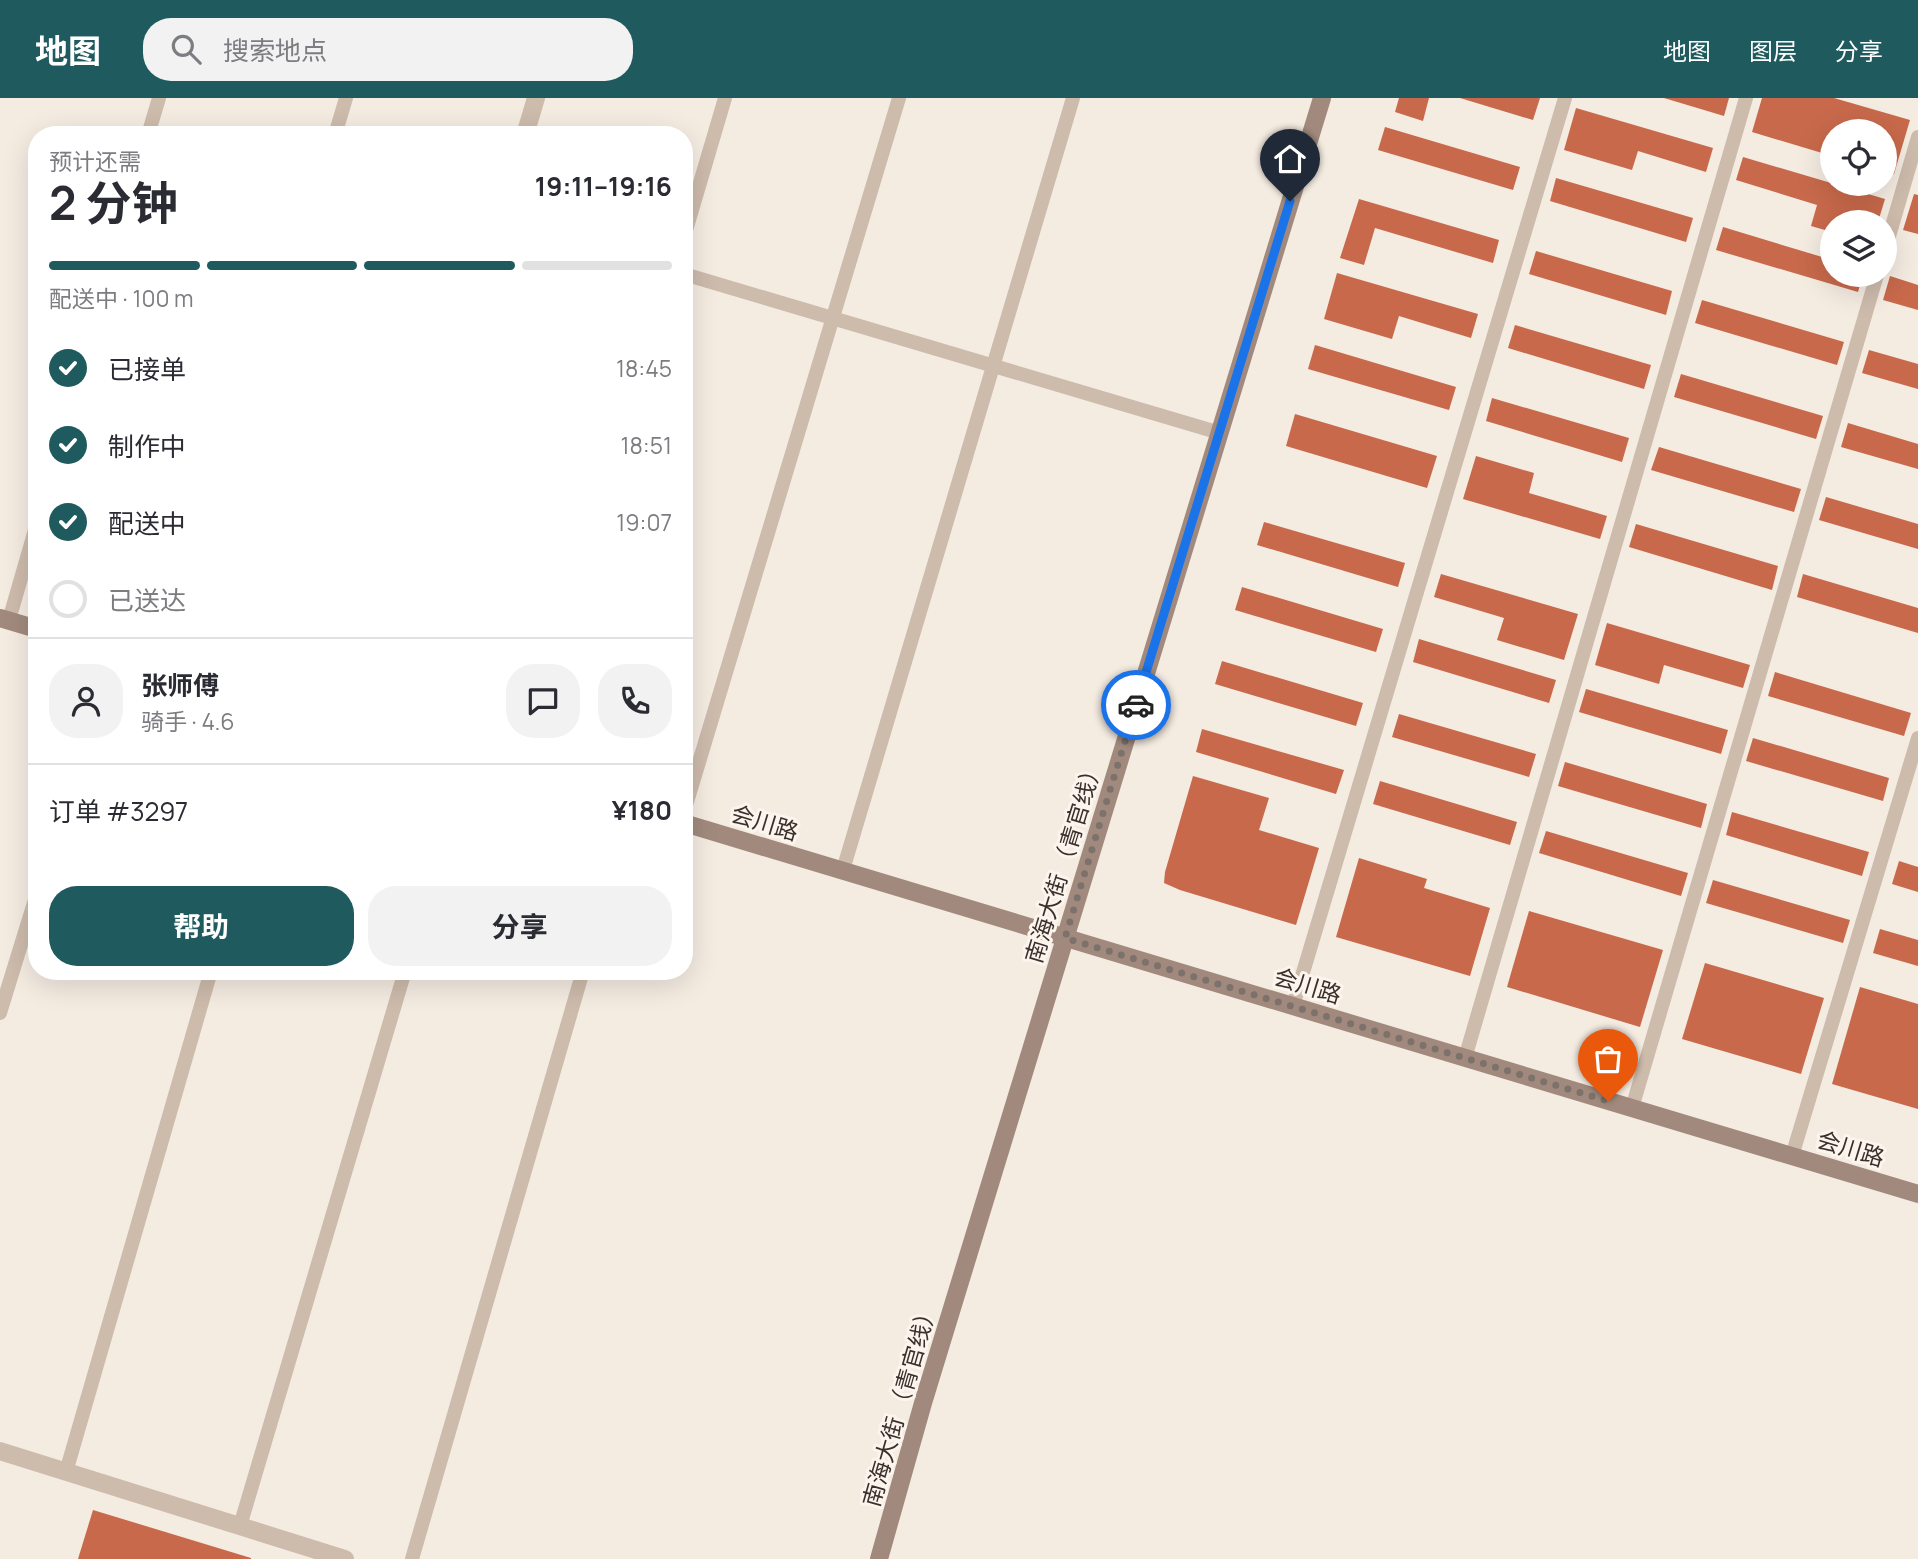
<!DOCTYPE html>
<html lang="zh">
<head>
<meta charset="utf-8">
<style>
	:root { --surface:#fff; --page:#f2f2f3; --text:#2b2b33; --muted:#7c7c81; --line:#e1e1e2; --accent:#1f5a5e }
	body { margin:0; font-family:Manrope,"Noto Sans SC",sans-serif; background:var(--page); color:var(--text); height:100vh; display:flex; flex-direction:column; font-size:26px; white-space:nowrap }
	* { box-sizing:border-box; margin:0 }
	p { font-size:23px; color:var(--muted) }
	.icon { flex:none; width:38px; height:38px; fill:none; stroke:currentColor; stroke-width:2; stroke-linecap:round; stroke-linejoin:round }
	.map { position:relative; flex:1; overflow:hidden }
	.side { position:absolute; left:28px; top:28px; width:665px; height:854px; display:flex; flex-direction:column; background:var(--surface); border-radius:28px; box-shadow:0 7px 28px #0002 }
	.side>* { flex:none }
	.controls { position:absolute; left:1820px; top:21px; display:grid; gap:14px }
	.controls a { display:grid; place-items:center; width:77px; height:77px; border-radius:50%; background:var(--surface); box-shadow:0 7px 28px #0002; font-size:35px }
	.pin { position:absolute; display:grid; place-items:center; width:60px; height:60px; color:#fff; margin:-72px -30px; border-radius:50% 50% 50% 0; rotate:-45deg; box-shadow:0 0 7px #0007 }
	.pin .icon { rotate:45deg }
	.courier { position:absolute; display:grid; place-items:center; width:70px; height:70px; margin:-35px; border:5px solid #1a73e8; border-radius:50%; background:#fff; color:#222; box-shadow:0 2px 9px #0007 }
	.headline em { font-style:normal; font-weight:700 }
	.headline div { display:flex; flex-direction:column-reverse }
	.headline { display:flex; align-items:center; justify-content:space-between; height:119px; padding:0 21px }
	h1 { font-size:46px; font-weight:700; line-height:52px }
	.bar { display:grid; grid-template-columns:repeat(4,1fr); gap:10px 7px; align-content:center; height:84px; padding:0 21px }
	.bar i { height:9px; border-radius:5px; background:var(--line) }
	.bar .on { background:var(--accent) }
	.bar p { grid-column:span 4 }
	.line { display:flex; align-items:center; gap:18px; padding:0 21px; border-top:2px solid var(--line) }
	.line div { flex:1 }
	.round { display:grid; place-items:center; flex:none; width:74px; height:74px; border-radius:28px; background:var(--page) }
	ol { padding:0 21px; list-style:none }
	li { display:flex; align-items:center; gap:21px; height:77px }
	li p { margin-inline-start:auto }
	li .icon { padding:7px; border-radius:50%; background:var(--accent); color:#fff; stroke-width:4 }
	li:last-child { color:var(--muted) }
	li i { width:38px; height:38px; border:4px solid var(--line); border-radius:50% }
	.button { display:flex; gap:14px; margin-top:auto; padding:14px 21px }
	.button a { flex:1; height:80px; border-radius:28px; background:var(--accent); color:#fff; font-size:28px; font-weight:700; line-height:80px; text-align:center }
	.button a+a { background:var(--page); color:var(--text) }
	header { display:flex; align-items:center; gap:42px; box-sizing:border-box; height:98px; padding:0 35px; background:var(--accent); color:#fff }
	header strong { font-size:33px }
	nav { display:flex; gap:38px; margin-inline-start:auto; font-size:24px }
	.search { width:490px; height:63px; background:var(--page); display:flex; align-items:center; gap:18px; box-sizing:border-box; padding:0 24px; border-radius:28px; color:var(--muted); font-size:26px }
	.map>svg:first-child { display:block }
	.building { fill:#c8694b }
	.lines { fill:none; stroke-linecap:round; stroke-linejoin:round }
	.lane { stroke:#cdbbac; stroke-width:14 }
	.street { stroke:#cdbbac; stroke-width:18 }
	.secondary { stroke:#a18a7d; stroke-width:18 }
	.done { stroke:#7c716b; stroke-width:7; stroke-dasharray:0 12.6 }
	.route { stroke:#1a73e8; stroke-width:9 }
	.labels { text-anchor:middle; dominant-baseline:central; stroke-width:6; stroke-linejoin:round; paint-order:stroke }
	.street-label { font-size:23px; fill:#3b302b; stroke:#fbf5ee }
</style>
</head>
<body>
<header>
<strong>地图</strong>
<div class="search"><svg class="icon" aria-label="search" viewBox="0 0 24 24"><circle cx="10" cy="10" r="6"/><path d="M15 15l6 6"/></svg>搜索地点</div>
<nav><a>地图</a><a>图层</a><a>分享</a></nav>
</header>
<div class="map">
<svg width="1918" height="1461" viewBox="0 0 1918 1461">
	<rect width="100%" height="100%" fill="#f4ebe1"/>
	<g class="building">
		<polygon points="1399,0 1429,0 1423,23 1395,14"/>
		<polygon points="1460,0 1540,0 1533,22"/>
		<polygon points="1664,0 1729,0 1724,18"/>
		<polygon points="1762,0 1834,0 1910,22 1894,76 1885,73 1885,33 1832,33 1832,58 1752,34"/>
		<polygon points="1576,10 1713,50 1706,74 1638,53 1632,72 1564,52"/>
		<polygon points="1385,29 1520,69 1513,92 1378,52"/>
		<polygon points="1743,59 1885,101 1878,124 1832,124 1832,134 1811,128 1817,107 1736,82"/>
		<polygon points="1556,80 1693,120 1686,144 1550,103"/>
		<polygon points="1914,96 1918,97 1918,136 1903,132"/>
		<polygon points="1359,101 1499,142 1493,165 1375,130 1364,167 1340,160"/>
		<polygon points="1723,129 1832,162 1832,177 1863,177 1858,194 1716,152"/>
		<polygon points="1536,153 1672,193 1666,217 1529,176"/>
		<polygon points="1337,175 1478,216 1471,240 1399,218 1392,241 1324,221"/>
		<polygon points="1890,178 1918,187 1918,212 1883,202"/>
		<polygon points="1702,202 1844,244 1837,267 1695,225"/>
		<polygon points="1515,227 1651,267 1644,291 1508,250"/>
		<polygon points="1315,247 1456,289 1449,312 1308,271"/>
		<polygon points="1869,252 1918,266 1918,291 1862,275"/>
		<polygon points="1681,276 1823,318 1816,341 1674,299"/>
		<polygon points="1492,300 1629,340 1622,364 1486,323"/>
		<polygon points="1295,316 1437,358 1427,390 1286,348"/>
		<polygon points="1848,325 1918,346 1918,371 1841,349"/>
		<polygon points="1659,349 1801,391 1794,414 1651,372"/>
		<polygon points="1476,358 1534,375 1529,395 1607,418 1600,441 1463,401"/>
		<polygon points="1826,399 1918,426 1918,451 1819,422"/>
		<polygon points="1264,424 1405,465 1398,489 1257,447"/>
		<polygon points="1636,426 1778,468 1772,492 1629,449"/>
		<polygon points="1441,476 1578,516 1564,562 1497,542 1504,520 1434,499"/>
		<polygon points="1803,476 1918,510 1918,535 1797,499"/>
		<polygon points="1242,489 1383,531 1376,554 1235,512"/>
		<polygon points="1607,525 1750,567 1743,590 1664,567 1659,586 1595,567"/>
		<polygon points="1419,541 1556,582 1549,605 1413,564"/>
		<polygon points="1222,563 1363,605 1356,628 1215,586"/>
		<polygon points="1775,574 1911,615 1904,638 1768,598"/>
		<polygon points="1586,591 1728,632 1721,656 1579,614"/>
		<polygon points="1399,616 1536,656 1529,679 1392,639"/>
		<polygon points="1202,631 1344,672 1336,696 1196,654"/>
		<polygon points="1753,640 1889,680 1883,703 1746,663"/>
		<polygon points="1565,664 1707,706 1701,730 1558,688"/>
		<polygon points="1193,678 1269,700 1259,732 1319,750 1296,827 1180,792 1164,785 1165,774"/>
		<polygon points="1380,683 1517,724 1510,747 1373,706"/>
		<polygon points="1732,714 1869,754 1862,778 1726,737"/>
		<polygon points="1546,733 1688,775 1681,798 1539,755"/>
		<polygon points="1359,760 1427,781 1424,790 1490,810 1470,878 1336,839"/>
		<polygon points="1899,763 1918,769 1918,794 1892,786"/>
		<polygon points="1713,782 1850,822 1843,845 1706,805"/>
		<polygon points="1529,813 1663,852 1640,929 1507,889"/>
		<polygon points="1880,831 1918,842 1918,868 1873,855"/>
		<polygon points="1705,865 1824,900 1801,976 1682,941"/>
		<polygon points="1860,889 1918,906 1918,1011 1832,986"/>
		<polygon points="93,1412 251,1460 251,1461 78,1461"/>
	</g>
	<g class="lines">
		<g class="lane">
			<polyline points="148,37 159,0"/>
			<polyline points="335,37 346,0"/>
			<polyline points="684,139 725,0"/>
			<polyline points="1885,152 1918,39"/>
			<polyline points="684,176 1220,335"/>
			<polyline points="9,522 37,425"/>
			<polyline points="684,714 899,0"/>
			<polyline points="843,772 1073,0"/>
			<polyline points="1293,908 1565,0"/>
			<polyline points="0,915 37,795"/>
			<polyline points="1465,960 1746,0"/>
			<polyline points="1632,1010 1877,177"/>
			<polyline points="1792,1058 1918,640"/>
			<polyline points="66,1374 211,873"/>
			<polyline points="240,1428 405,873"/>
			<polyline points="412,1461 583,873"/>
		</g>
		<g class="street">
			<polyline points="525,37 536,0"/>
			<polyline points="0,1353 345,1461"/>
		</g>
		<g class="secondary">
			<polyline points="0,520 37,531"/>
			<polyline points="684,725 1918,1096"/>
			<polyline points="879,1461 923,1305 1322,0"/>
		</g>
	</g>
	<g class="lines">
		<polyline class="done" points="1136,607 1065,840 1608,1003"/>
		<polyline class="route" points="1136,607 1290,103"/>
	</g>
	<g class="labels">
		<g class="street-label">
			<text transform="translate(765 724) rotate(17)">会川路</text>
			<text transform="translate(1063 763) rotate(-73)">南海大街 （青官线）</text>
			<text transform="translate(1308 887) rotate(17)">会川路</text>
			<text transform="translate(1851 1050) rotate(17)">会川路</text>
			<text transform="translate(899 1306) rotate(-74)">南海大街 （青官线）</text>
		</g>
	</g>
</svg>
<div class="controls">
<a><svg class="icon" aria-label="locate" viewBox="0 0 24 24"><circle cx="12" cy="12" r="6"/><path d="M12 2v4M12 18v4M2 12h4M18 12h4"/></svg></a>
<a><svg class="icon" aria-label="layers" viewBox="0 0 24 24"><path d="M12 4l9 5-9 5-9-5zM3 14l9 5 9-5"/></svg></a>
</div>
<div class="pin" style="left:1608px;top:1003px;background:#ea580c"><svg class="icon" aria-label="bag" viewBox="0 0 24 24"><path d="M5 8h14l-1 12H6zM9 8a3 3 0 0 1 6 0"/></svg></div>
<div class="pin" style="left:1290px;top:103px;background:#1f2937"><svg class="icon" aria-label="home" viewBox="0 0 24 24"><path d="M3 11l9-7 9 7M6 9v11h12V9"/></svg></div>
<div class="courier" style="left:1136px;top:607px"><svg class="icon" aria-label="car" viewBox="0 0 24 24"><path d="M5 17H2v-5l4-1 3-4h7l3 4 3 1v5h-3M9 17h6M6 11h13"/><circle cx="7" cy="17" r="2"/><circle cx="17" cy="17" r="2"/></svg></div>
<section class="side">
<div class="headline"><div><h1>2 分钟</h1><p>预计还需</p></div><em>19:11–19:16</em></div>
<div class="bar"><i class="on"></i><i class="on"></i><i class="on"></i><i></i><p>配送中 · 100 m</p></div>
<ol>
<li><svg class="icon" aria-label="check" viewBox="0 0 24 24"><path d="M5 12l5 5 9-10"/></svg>已接单<p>18:45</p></li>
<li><svg class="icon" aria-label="check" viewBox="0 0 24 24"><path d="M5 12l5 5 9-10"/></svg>制作中<p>18:51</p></li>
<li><svg class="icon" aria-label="check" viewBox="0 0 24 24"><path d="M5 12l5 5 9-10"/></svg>配送中<p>19:07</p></li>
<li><i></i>已送达</li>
</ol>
<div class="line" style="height:126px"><a class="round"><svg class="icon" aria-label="person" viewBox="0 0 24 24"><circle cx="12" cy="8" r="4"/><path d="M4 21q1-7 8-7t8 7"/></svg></a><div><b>张师傅</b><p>骑手 · 4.6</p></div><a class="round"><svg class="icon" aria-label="chat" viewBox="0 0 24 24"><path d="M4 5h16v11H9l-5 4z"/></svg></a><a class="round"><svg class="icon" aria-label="phone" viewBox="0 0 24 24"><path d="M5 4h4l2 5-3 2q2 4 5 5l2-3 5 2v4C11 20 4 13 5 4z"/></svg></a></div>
<div class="line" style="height:91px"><div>订单 #3297</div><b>¥180</b></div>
<div class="button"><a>帮助</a><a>分享</a></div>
</section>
</div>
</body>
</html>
